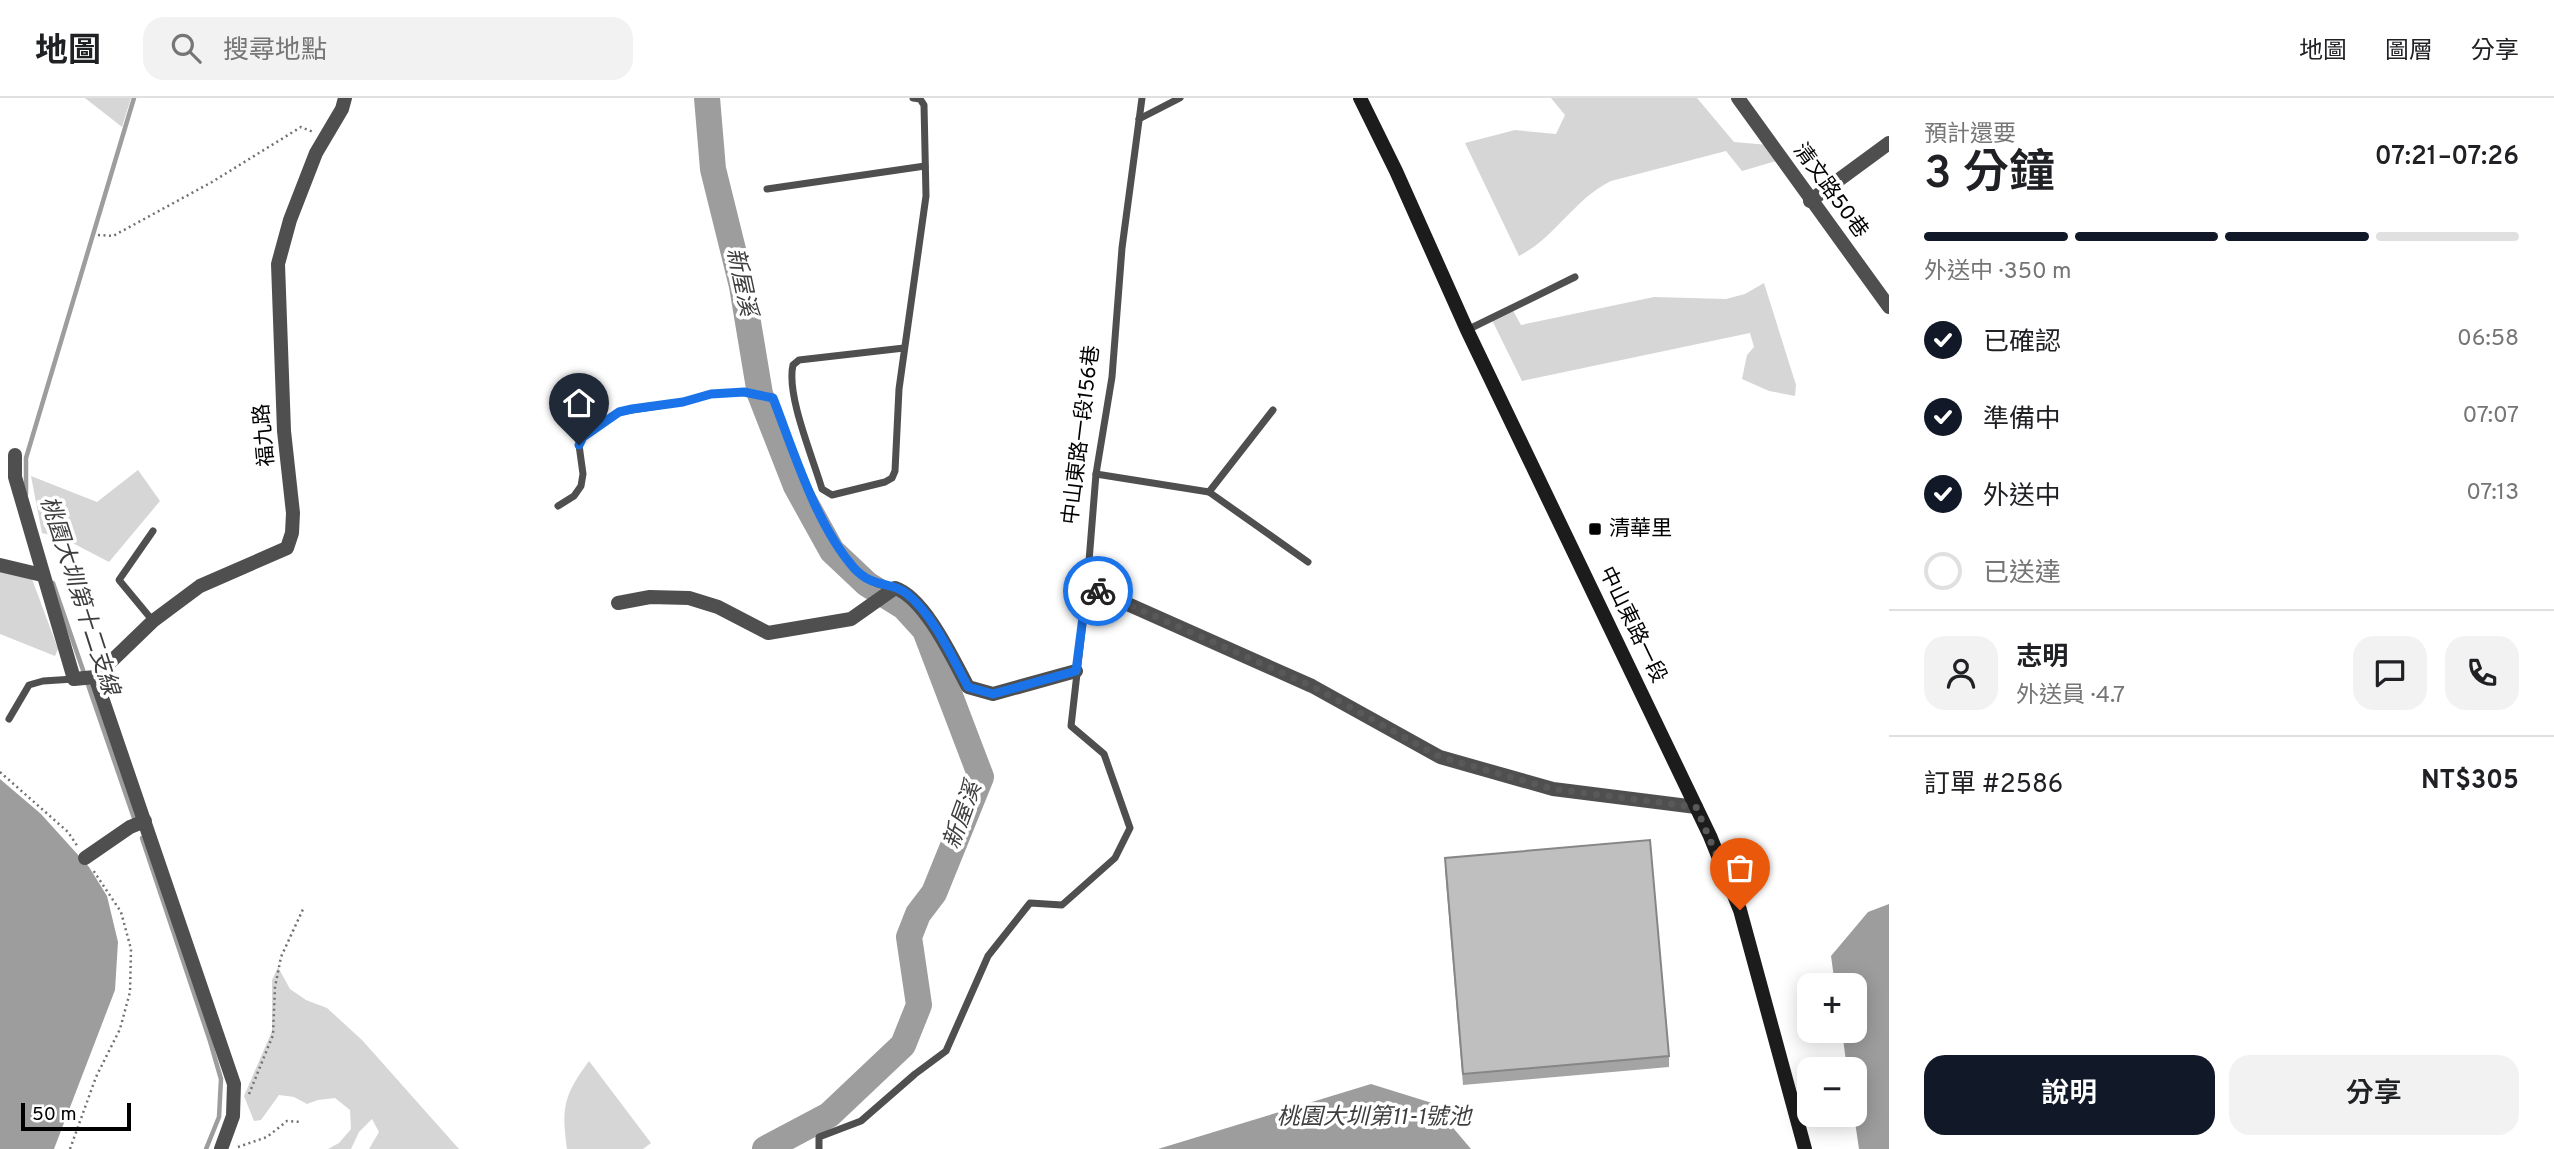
<!DOCTYPE html>
<html lang="zh-TW">
<head>
<meta charset="utf-8">
<style>
	:root { --surface:#fff; --page:#f2f2f2; --text:#202124; --muted:#757577; --line:#e0e0e0; --accent:#111827 }
	body { margin:0; font-family:Overpass,"Noto Sans TC",sans-serif; background:var(--page); color:var(--text); height:100vh; display:flex; flex-direction:column; font-size:26px; white-space:nowrap }
	* { box-sizing:border-box; margin:0 }
	p { font-size:23px; color:var(--muted) }
	.icon { flex:none; width:38px; height:38px; fill:none; stroke:currentColor; stroke-width:2; stroke-linecap:round; stroke-linejoin:round }
	.map { position:relative; flex:1; overflow:hidden }
	.drawer { display:flex; flex-direction:column; background:var(--surface); width:665px }
	.drawer>* { flex:none }
	.controls { position:absolute; left:1797px; top:875px; display:grid; gap:14px }
	.controls a { display:grid; place-items:center; width:70px; height:70px; border-radius:14px; background:var(--surface); box-shadow:0 4px 18px #0003; font-size:35px }
	.scale { position:absolute; left:21px; bottom:18px; width:110px; box-sizing:border-box; padding-left:7px; border:4px solid #000; border-top:0; font-size:19px; line-height:24px; white-space:nowrap; color:#000; -webkit-text-stroke:5px #fff; paint-order:stroke }
	.pin { position:absolute; display:grid; place-items:center; width:60px; height:60px; color:#fff; margin:-72px -30px; border-radius:50% 50% 50% 0; rotate:-45deg; box-shadow:0 0 7px #0007 }
	.pin .icon { rotate:45deg }
	.courier { position:absolute; display:grid; place-items:center; width:70px; height:70px; margin:-35px; border:5px solid #1a73e8; border-radius:50%; background:#fff; color:#222; box-shadow:0 2px 9px #0007 }
	.headline em { font-style:normal; font-weight:600 }
	.headline div { display:flex; flex-direction:column-reverse }
	.headline { display:flex; align-items:center; justify-content:space-between; height:119px; padding:0 35px }
	h1 { font-size:46px; font-weight:600; line-height:52px }
	.bar { display:grid; grid-template-columns:repeat(4,1fr); gap:10px 7px; align-content:center; height:84px; padding:0 35px }
	.bar i { height:9px; border-radius:5px; background:var(--line) }
	.bar .current { background:var(--accent) }
	.bar p { grid-column:span 4 }
	.line { display:flex; align-items:center; gap:18px; padding:0 35px; border-top:2px solid var(--line) }
	.line div { flex:1 }
	.round { display:grid; place-items:center; flex:none; width:74px; height:74px; border-radius:21px; background:var(--page) }
	ol { padding:0 35px; list-style:none }
	li { display:flex; align-items:center; gap:21px; height:77px }
	li p { margin-inline-start:auto }
	li .icon { padding:7px; border-radius:50%; background:var(--accent); color:#fff; stroke-width:4 }
	li:last-child { color:var(--muted) }
	li i { width:38px; height:38px; border:4px solid var(--line); border-radius:50% }
	.button { display:flex; gap:14px; margin-top:auto; padding:14px 35px }
	.button a { flex:1; height:80px; border-radius:21px; background:var(--accent); color:#fff; font-size:28px; font-weight:600; line-height:80px; text-align:center }
	.button a+a { background:var(--page); color:var(--text) }
	header { display:flex; align-items:center; gap:42px; box-sizing:border-box; height:98px; padding:0 35px; background:var(--surface); border-bottom:2px solid var(--line) }
	header strong { font-size:33px }
	nav { display:flex; gap:38px; margin-inline-start:auto; font-size:24px }
	.search { width:490px; height:63px; background:var(--page); display:flex; align-items:center; gap:18px; box-sizing:border-box; padding:0 24px; border-radius:21px; color:var(--muted); font-size:26px }
	main { display:flex; flex:1; min-height:0 }
	.map>svg:first-child { display:block }
	.green { fill:#d6d6d6 }
	.water { fill:#9d9d9d }
	.lines { fill:none; stroke-linecap:round; stroke-linejoin:round }
	.stream { stroke:#9d9d9d; stroke-width:4.5 }
	.river { stroke:#9d9d9d; stroke-width:26 }
	.path { stroke:#717171; stroke-width:2.5; stroke-dasharray:2 3.5; stroke-linecap:butt }
	.service { stroke:#4f4f4f; stroke-width:7 }
	.minor { stroke:#4f4f4f; stroke-width:14 }
	.secondary { stroke:#1c1c1c; stroke-width:14 }
	.wall { fill:#a4a4a4 }
	.building { fill:#bfbfbf; stroke:#868686; stroke-width:2 }
	.done { stroke:#595959; stroke-width:7; stroke-dasharray:0 12.6 }
	.route { stroke:#1a73e8; stroke-width:9 }
	.poi-dot { fill:#000; stroke:#fff; stroke-width:2.5 }
	.labels { text-anchor:middle; dominant-baseline:central; stroke-width:7; stroke-linejoin:round; paint-order:stroke }
	.street-label { font-size:21px; fill:#000; stroke:#fff }
	.poi-label { font-size:21px; fill:#000; stroke:#fff; text-anchor:start }
	.water-label { font-size:23px; font-style:italic; fill:#3e3e3e; stroke:#fff }
</style>
</head>
<body>
<header>
<strong>地圖</strong>
<div class="search"><svg class="icon" aria-label="search" viewBox="0 0 24 24"><circle cx="10" cy="10" r="6"/><path d="M15 15l6 6"/></svg>搜尋地點</div>
<nav><a>地圖</a><a>圖層</a><a>分享</a></nav>
</header>
<main>
<div class="map">
<svg width="1889" height="1051" viewBox="0 0 1889 1051">
	<rect width="100%" height="100%" fill="#fff"/>
	<g class="green">
		<polygon points="85,0 131,0 122,29"/>
		<path d="M1551,0H1697L1734,44L1769,47L1776,63L1742,73L1726,53L1611,83C1574,101 1555,140 1519,158L1465,45L1515,32L1556,36L1565,17Z"/>
		<polygon points="1764,185 1796,287 1795,298 1769,293 1742,281 1747,257 1754,249 1750,235 1522,283 1490,218 1511,209 1521,227 1654,199 1726,201 1745,196"/>
		<polygon points="138,372 160,403 109,464 63,440 42,435 31,378 97,404"/>
		<polygon points="0,463 29,473 58,551 55,558 0,536"/>
		<polygon points="278,869 290,891 306,902 327,910 362,942 459,1051 369,1051 379,1034 372,1021 359,1034 351,1051 328,1051 339,1045 351,1031 350,1012 335,1000 318,1002 307,1006 294,999 279,997 261,1022 254,1023 244,998 272,933 272,882"/>
		<path d="M589,963L651,1045L643,1051H567C561,1009 564,997 589,963Z"/>
	</g>
	<g class="water">
		<polygon points="0,681 41,716 89,769 107,798 118,844 115,892 54,1051 0,1051"/>
		<polygon points="1889,806 1889,1051 1859,1051 1854,1017 1855,971 1847,971 1842,933 1855,933 1855,887 1835,887 1831,858 1868,814"/>
		<polygon points="1371,986 1432,1005 1471,1051 1158,1051"/>
	</g>
	<g class="lines">
		<g class="stream">
			<polyline points="26,396 26,360 134,0"/>
			<polyline points="53,485 135,723"/>
			<polyline points="142,740 210,943 221,981 219,1019 206,1051"/>
		</g>
		<polyline class="river" points="707,0 713,71 742,188 760,296 796,388 832,453 867,486 904,509 925,532 981,679 934,795 918,816 909,839 919,907 903,947 829,1017 765,1051"/>
		<g class="path">
			<polyline points="98,137 113,138 212,84 301,29 313,34"/>
			<polyline points="0,674 68,734 78,749"/>
			<polyline points="249,996 273,937 275,889 281,859 304,809"/>
			<polyline points="238,1049 267,1039 287,1023 301,1024"/>
			<polyline points="70,1051 96,979 120,931 130,894 131,851 121,814 93,772"/>
		</g>
		<g class="service">
			<polyline points="1139,21 1180,0"/>
			<polyline points="767,91 925,68"/>
			<polyline points="1467,232 1575,179"/>
			<path d="M904,250L799,262L793,267C786,297 813,360 822,391L832,397L885,384L892,380L895,373L899,291L926,98L924,7L920,1L913,0"/>
			<polyline points="1096,376 1209,394 1308,464"/>
			<polyline points="1209,394 1273,312"/>
			<path d="M558,408L574,398L581,388L583,376L579,347L583,339L619,314L683,304L711,296L744,294L773,300C790,345 827,453 864,479C873,486 884,488 894,490"/>
			<polyline points="153,433 119,482 153,523"/>
			<polyline points="9,621 29,587 43,583 74,581"/>
			<polyline points="819,1051 819,1039 861,1023 915,976 946,953 988,858 1030,805 1062,807 1115,760 1130,730 1104,656 1071,628 1087,488 1096,376 1112,279 1122,150 1142,0"/>
		</g>
		<g class="minor">
			<polyline points="1738,0 1889,209"/>
			<polyline points="1810,103 1889,45"/>
			<polyline points="15,357 15,379 74,581 95,579"/>
			<polyline points="0,467 42,477"/>
			<polyline points="1087,488 1312,588 1440,659 1553,691 1696,709"/>
			<path d="M618,505L650,499L689,500L718,509L768,535L851,521L895,490C925,500 953,561 968,589L993,596L1076,573"/>
			<polyline points="95,579 153,523 200,488 287,450 292,435 293,415 284,333 278,166 290,122 316,55 342,11 345,0"/>
			<polyline points="95,579 234,986 233,1018 221,1051"/>
			<polyline points="85,760 130,729 145,723"/>
		</g>
		<polyline class="secondary" points="1360,0 1396,73 1467,232 1710,738 1740,812 1805,1051"/>
	</g>
	<polygon class="wall" points="1445,760 1669,958 1669,969 1463,987 1445,771"/>
	<polygon class="building" points="1650,742 1669,958 1463,976 1445,760"/>
	<g class="lines">
		<polyline class="done" points="1098,493 1312,588 1440,659 1553,691 1696,709 1740,812"/>
		<path class="route" d="M579,347L583,339L619,314L632,311L683,304L711,296L744,294L773,300C794,354 816,427 854,470C873,491 891,483 906,495C933,516 952,559 968,589L993,596L1076,573L1087,488L1098,493"/>
	</g>
	<rect class="poi-dot" x="1588" y="424" width="14" height="14" rx="3.5"/>
	<g class="labels">
		<g class="street-label">
			<text transform="translate(1830 93) rotate(54)">清文路50巷</text>
			<text transform="translate(265 337) rotate(-95)">福九路</text>
			<text transform="translate(1082 337) rotate(-83)">中山東路一段156巷</text>
			<text transform="translate(1632 527) rotate(64)">中山東路一段</text>
		</g>
		<g class="poi-label">
			<text x="1609" y="431">清華里</text>
		</g>
		<g class="water-label">
			<text transform="translate(740 184) rotate(78)">新屋溪</text>
			<text transform="translate(78 498) rotate(72)">桃園大圳第十二支線</text>
			<text transform="translate(964 718) rotate(-70)">新屋溪</text>
			<text x="1374" y="1020">桃園大圳第11-1號池</text>
		</g>
	</g>
</svg>
<div class="controls">
<a>+</a>
<a>−</a>
</div>
<div class="scale">50 m</div>
<div class="pin" style="left:1740px;top:812px;background:#ea580c"><svg class="icon" aria-label="bag" viewBox="0 0 24 24"><path d="M5 8h14l-1 12H6zM9 8a3 3 0 0 1 6 0"/></svg></div>
<div class="pin" style="left:579px;top:347px;background:#1f2937"><svg class="icon" aria-label="home" viewBox="0 0 24 24"><path d="M3 11l9-7 9 7M6 9v11h12V9"/></svg></div>
<div class="courier" style="left:1098px;top:493px"><svg class="icon" aria-label="bike" viewBox="0 0 24 24"><circle cx="6" cy="16" r="4"/><circle cx="18" cy="16" r="4"/><path d="M6 16l4-8h5l3 8M10 8l3 8H6M13 5h3"/></svg></div>
</div>
<section class="drawer">
<div class="headline"><div><h1>3 分鐘</h1><p>預計還要</p></div><em>07:21–07:26</em></div>
<div class="bar"><i class="current"></i><i class="current"></i><i class="current"></i><i></i><p>外送中 · 350 m</p></div>
<ol>
<li><svg class="icon" aria-label="check" viewBox="0 0 24 24"><path d="M5 12l5 5 9-10"/></svg>已確認<p>06:58</p></li>
<li><svg class="icon" aria-label="check" viewBox="0 0 24 24"><path d="M5 12l5 5 9-10"/></svg>準備中<p>07:07</p></li>
<li><svg class="icon" aria-label="check" viewBox="0 0 24 24"><path d="M5 12l5 5 9-10"/></svg>外送中<p>07:13</p></li>
<li><i></i>已送達</li>
</ol>
<div class="line" style="height:126px"><a class="round"><svg class="icon" aria-label="person" viewBox="0 0 24 24"><circle cx="12" cy="8" r="4"/><path d="M4 21q1-7 8-7t8 7"/></svg></a><div><b>志明</b><p>外送員 · 4.7</p></div><a class="round"><svg class="icon" aria-label="chat" viewBox="0 0 24 24"><path d="M4 5h16v11H9l-5 4z"/></svg></a><a class="round"><svg class="icon" aria-label="phone" viewBox="0 0 24 24"><path d="M5 4h4l2 5-3 2q2 4 5 5l2-3 5 2v4C11 20 4 13 5 4z"/></svg></a></div>
<div class="line" style="height:91px"><div>訂單 #2586</div><b>NT$305</b></div>
<div class="button"><a>說明</a><a>分享</a></div>
</section>
</main>
</body>
</html>
